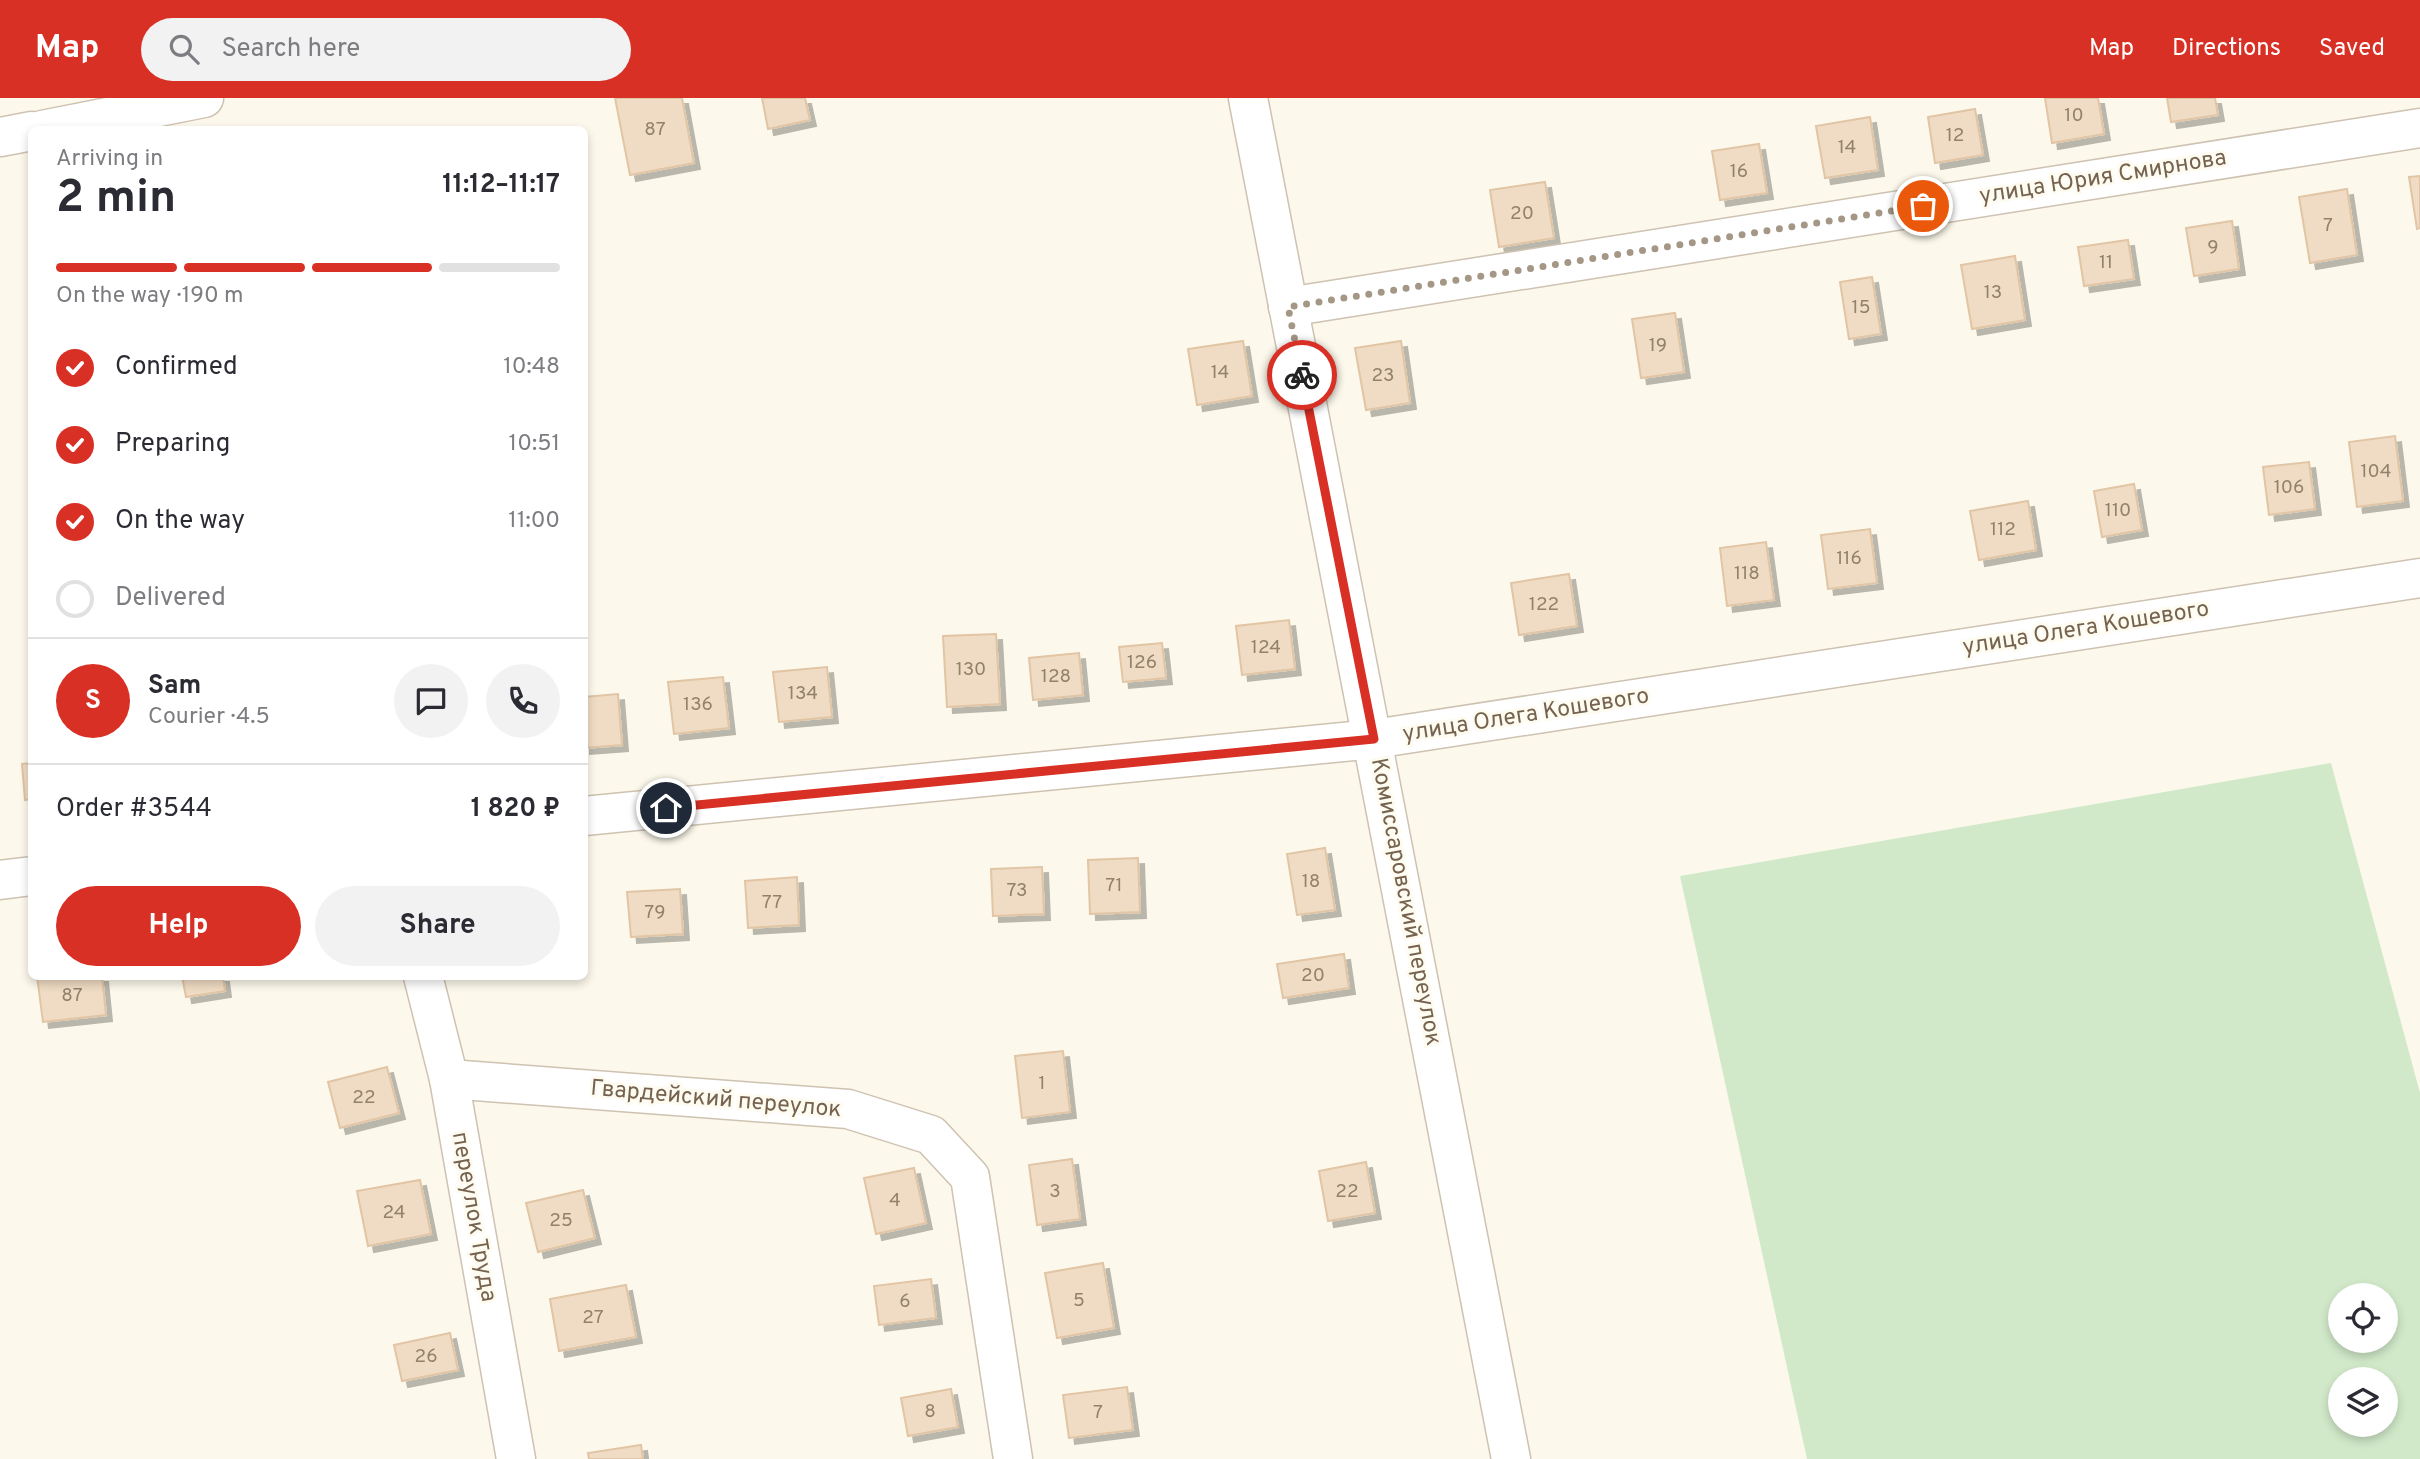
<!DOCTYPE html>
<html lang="en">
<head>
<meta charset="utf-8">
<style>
	:root { --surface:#fff; --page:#f2f2f3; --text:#2b2b33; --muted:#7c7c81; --line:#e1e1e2; --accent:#d93025 }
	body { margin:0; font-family:Overpass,sans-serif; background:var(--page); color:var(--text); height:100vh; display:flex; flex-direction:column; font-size:26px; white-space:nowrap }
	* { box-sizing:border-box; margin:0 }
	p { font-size:23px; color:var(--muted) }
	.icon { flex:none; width:38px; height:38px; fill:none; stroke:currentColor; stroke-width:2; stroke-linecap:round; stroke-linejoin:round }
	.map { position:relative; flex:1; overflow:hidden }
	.sheet { position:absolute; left:28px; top:28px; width:560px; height:854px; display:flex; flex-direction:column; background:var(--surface); border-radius:10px; box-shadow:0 4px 10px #0003 }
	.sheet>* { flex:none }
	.fabs { position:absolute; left:2328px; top:1185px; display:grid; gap:14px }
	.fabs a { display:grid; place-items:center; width:70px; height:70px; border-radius:50%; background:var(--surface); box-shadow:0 4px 10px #0003; font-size:35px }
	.pin { position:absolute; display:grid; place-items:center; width:60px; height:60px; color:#fff; margin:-30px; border:4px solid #fff; border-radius:50%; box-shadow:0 2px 7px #0007 }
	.courier { position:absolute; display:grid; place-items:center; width:70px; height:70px; margin:-35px; border:5px solid #d93025; border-radius:50%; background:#fff; color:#222; box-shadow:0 2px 9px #0007 }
	.head em { font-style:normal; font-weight:700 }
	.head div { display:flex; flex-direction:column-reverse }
	.head { display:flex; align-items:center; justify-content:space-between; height:119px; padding:0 28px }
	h1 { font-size:46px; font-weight:700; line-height:52px }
	.bar { display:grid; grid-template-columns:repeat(4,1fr); gap:10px 7px; align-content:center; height:84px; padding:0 28px }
	.bar i { height:9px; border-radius:5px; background:var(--line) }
	.bar .selected { background:var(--accent) }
	.bar p { grid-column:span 4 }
	.line { display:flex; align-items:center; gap:18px; padding:0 28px; border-top:2px solid var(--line) }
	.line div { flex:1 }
	.round { display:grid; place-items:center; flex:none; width:74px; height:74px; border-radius:37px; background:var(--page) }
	ol { padding:0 28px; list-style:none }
	li { display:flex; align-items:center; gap:21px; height:77px }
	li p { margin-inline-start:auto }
	li .icon { padding:7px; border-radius:50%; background:var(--accent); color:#fff; stroke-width:4 }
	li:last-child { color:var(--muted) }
	li i { width:38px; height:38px; border:4px solid var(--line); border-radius:50% }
	.button { display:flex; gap:14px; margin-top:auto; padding:14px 28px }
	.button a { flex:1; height:80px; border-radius:42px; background:var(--accent); color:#fff; font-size:28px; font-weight:700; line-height:80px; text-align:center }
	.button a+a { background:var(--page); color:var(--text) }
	header { display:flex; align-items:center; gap:42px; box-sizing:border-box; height:98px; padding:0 35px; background:var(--accent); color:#fff }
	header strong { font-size:33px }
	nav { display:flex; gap:38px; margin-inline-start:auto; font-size:24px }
	.search { width:490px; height:63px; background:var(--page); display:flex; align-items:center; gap:18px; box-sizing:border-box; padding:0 24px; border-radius:38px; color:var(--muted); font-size:26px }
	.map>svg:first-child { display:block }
	.green { fill:#d1e9c9; fill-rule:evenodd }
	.building { fill:#f0dcc4; stroke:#e1c5a5; stroke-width:2; filter:url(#shadow) }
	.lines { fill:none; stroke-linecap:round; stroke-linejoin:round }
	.minor-casing { stroke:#cec2b1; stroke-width:41 }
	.minor { stroke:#fff; stroke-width:38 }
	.done { stroke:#a59786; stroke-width:7; stroke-dasharray:0 12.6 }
	.route { stroke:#d93025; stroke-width:9 }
	.labels { text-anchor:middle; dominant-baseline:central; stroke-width:6; stroke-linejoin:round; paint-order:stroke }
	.number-label { font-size:19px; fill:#94816c }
	.street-label { font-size:23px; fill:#76634f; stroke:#fefbf1 }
</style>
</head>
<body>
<header>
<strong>Map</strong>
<div class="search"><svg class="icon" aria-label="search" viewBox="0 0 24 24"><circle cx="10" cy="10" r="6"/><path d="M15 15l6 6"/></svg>Search here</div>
<nav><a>Map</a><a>Directions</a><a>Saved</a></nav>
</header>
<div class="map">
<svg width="2420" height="1361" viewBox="0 0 2420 1361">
	<defs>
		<filter id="shadow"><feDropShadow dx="6" dy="6" stdDeviation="0" flood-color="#0004"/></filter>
	</defs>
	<rect width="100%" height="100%" fill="#fcf8eb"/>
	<path class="green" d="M2331,665L2420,995V1361H1807L1680,778ZM2340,1197H2385V1242H2340ZM2340,1281H2385V1326H2340Z"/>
	<g class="building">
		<polygon points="615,0 682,0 694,65 630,77"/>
		<polygon points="762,0 805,0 810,22 768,31"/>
		<polygon points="2045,0 2098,0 2104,36 2052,45"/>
		<polygon points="2167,0 2215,0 2218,17 2171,24"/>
		<polygon points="1975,11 1983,57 1935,65 1928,19"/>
		<polygon points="1870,19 1878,72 1825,80 1816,28"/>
		<polygon points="1759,46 1767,95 1720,102 1712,53"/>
		<polygon points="2420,78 2420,130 2417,131 2409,79"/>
		<polygon points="1545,84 1554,140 1499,149 1490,92"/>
		<polygon points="2347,91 2357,157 2310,165 2299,99"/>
		<polygon points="2232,123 2239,171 2194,178 2186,130"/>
		<polygon points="2128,142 2134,181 2084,188 2078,149"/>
		<polygon points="2015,158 2025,222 1972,231 1961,167"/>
		<polygon points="1872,179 1881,236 1849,241 1840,184"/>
		<polygon points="1675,215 1684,274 1641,280 1632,221"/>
		<polygon points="1243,243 1252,298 1197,307 1188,251"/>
		<polygon points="1401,243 1410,305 1366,312 1355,250"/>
		<polygon points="2395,338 2403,403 2357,409 2349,344"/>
		<polygon points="2309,364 2315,411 2269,417 2263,369"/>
		<polygon points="2134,386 2142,432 2102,439 2094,393"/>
		<polygon points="2028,403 2036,452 1979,462 1970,413"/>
		<polygon points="1870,431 1877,485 1828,491 1821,437"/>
		<polygon points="1766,444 1774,502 1727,508 1720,450"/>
		<polygon points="1569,476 1577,528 1519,537 1511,485"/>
		<polygon points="1289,522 1295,571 1242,577 1236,528"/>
		<polygon points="996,536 1000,606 947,609 943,538"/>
		<polygon points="1162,545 1166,580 1123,584 1119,549"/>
		<polygon points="1079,555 1083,597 1033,602 1029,560"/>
		<polygon points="827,569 832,619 779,624 773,574"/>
		<polygon points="723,579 729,630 674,636 668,584"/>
		<polygon points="618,596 622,647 584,650 584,599"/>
		<polygon points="32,665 32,701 25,702 22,666"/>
		<polygon points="1325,750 1335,812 1297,817 1287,756"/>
		<polygon points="1138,760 1140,814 1090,816 1088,762"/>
		<polygon points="1042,769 1044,816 993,818 991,771"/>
		<polygon points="797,779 799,827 748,830 745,783"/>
		<polygon points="680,791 683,836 631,839 627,794"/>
		<polygon points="1344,856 1349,890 1283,900 1277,866"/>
		<polygon points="37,878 102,878 106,917 43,924"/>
		<polygon points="182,878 223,878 225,893 186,899"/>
		<polygon points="1063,953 1070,1014 1022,1020 1015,958"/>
		<polygon points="387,969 399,1015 340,1030 328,984"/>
		<polygon points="1072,1061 1080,1121 1037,1127 1029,1067"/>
		<polygon points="1366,1064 1375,1115 1328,1123 1319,1073"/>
		<polygon points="914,1070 926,1125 876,1136 864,1080"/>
		<polygon points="420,1082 431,1136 368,1148 357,1093"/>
		<polygon points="583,1092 595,1140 538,1154 526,1105"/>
		<polygon points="1103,1165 1114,1230 1057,1240 1045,1175"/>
		<polygon points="931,1181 936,1220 879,1227 874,1188"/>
		<polygon points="626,1187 636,1239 559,1253 550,1201"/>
		<polygon points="450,1235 458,1272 402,1283 394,1247"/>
		<polygon points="1127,1289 1133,1332 1069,1340 1063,1297"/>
		<polygon points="951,1291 958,1329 908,1338 901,1300"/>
		<polygon points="641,1347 643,1361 589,1361 588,1355"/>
	</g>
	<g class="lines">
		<defs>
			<g id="minor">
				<polyline points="1248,0 1511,1361"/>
				<polyline points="42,32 204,0"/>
				<polyline points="0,39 32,33"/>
				<polyline points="1288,209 2420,30"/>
				<polyline points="584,718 1374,641 2420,480"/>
				<polyline points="0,782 32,778"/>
				<polyline points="423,878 449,981 516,1361"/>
				<polyline points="449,981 848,1011 931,1037 970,1079 1013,1361"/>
			</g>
		</defs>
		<use href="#minor" class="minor-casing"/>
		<use href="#minor" class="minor"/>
	</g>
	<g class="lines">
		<polyline class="done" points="1302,277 1288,209 1923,108"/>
		<polyline class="route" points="666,710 1374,641 1302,277"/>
	</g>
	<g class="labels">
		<g class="number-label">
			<text x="2074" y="18">10</text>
			<text x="655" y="32">87</text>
			<text x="1955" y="38">12</text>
			<text x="1847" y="50">14</text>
			<text x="1739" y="74">16</text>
			<text x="1522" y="116">20</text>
			<text x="2328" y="128">7</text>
			<text x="2213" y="150">9</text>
			<text x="2106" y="165">11</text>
			<text x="1993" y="195">13</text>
			<text x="1861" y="210">15</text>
			<text x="1658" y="248">19</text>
			<text x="1220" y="275">14</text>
			<text x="1383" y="278">23</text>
			<text x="2376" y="374">104</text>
			<text x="2289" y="390">106</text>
			<text x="2118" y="413">110</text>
			<text x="2003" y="432">112</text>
			<text x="1849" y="461">116</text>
			<text x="1747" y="476">118</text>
			<text x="1544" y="507">122</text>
			<text x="1266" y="550">124</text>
			<text x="1142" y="565">126</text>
			<text x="971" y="572">130</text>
			<text x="1056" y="579">128</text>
			<text x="803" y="596">134</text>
			<text x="698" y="607">136</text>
			<text x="1311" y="784">18</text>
			<text x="1114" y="788">71</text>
			<text x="1017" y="793">73</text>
			<text x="772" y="805">77</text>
			<text x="655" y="815">79</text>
			<text x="1313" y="878">20</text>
			<text x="72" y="898">87</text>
			<text x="1042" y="986">1</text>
			<text x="364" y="1000">22</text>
			<text x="1055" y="1094">3</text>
			<text x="1347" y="1094">22</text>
			<text x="895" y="1103">4</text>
			<text x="394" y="1115">24</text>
			<text x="561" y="1123">25</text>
			<text x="1079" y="1203">5</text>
			<text x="905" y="1204">6</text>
			<text x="593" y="1220">27</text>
			<text x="426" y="1259">26</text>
			<text x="930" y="1314">8</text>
			<text x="1098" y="1315">7</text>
		</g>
		<g class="street-label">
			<text transform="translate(2103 80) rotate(-9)">улица Юрия Смирнова</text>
			<text transform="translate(2086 531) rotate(-9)">улица Олега Кошевого</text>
			<text transform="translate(1526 618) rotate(-9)">улица Олега Кошевого</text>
			<text transform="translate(1405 804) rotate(79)">Комиссаровский переулок</text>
			<text transform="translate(716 1002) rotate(5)">Гвардейский переулок</text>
			<text transform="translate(473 1119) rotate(80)">переулок Труда</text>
		</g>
	</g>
</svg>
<div class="fabs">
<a><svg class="icon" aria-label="locate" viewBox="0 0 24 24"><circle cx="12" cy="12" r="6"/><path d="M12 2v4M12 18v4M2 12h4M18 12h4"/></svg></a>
<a><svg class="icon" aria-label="layers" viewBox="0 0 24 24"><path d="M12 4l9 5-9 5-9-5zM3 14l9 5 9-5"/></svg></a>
</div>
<div class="pin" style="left:1923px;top:108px;background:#ea580c"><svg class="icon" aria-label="bag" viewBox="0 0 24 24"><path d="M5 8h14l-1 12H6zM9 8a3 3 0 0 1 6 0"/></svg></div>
<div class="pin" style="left:666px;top:710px;background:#1f2937"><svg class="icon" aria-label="home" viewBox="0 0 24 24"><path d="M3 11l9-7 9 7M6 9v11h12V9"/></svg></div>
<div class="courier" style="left:1302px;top:277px"><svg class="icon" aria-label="bike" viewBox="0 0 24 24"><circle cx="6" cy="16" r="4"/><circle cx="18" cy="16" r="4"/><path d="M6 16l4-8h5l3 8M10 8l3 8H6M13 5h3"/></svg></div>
<section class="sheet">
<div class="head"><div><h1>2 min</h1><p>Arriving in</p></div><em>11:12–11:17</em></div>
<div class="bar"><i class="selected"></i><i class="selected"></i><i class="selected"></i><i></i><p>On the way · 190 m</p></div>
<ol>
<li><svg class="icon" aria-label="check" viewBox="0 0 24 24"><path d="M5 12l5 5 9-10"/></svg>Confirmed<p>10:48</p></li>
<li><svg class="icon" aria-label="check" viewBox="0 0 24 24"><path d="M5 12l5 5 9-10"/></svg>Preparing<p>10:51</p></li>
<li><svg class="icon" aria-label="check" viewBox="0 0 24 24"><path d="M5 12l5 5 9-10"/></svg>On the way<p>11:00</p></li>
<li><i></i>Delivered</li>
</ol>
<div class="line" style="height:126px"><b class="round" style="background:var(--accent);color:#fff">S</b><div><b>Sam</b><p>Courier · 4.5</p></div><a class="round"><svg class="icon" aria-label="chat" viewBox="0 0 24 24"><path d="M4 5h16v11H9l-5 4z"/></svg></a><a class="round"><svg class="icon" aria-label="phone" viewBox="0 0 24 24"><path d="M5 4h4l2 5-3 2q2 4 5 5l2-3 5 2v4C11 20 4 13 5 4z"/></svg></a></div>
<div class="line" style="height:91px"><div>Order #3544</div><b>1 820 ₽</b></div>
<div class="button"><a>Help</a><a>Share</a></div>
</section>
</div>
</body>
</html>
